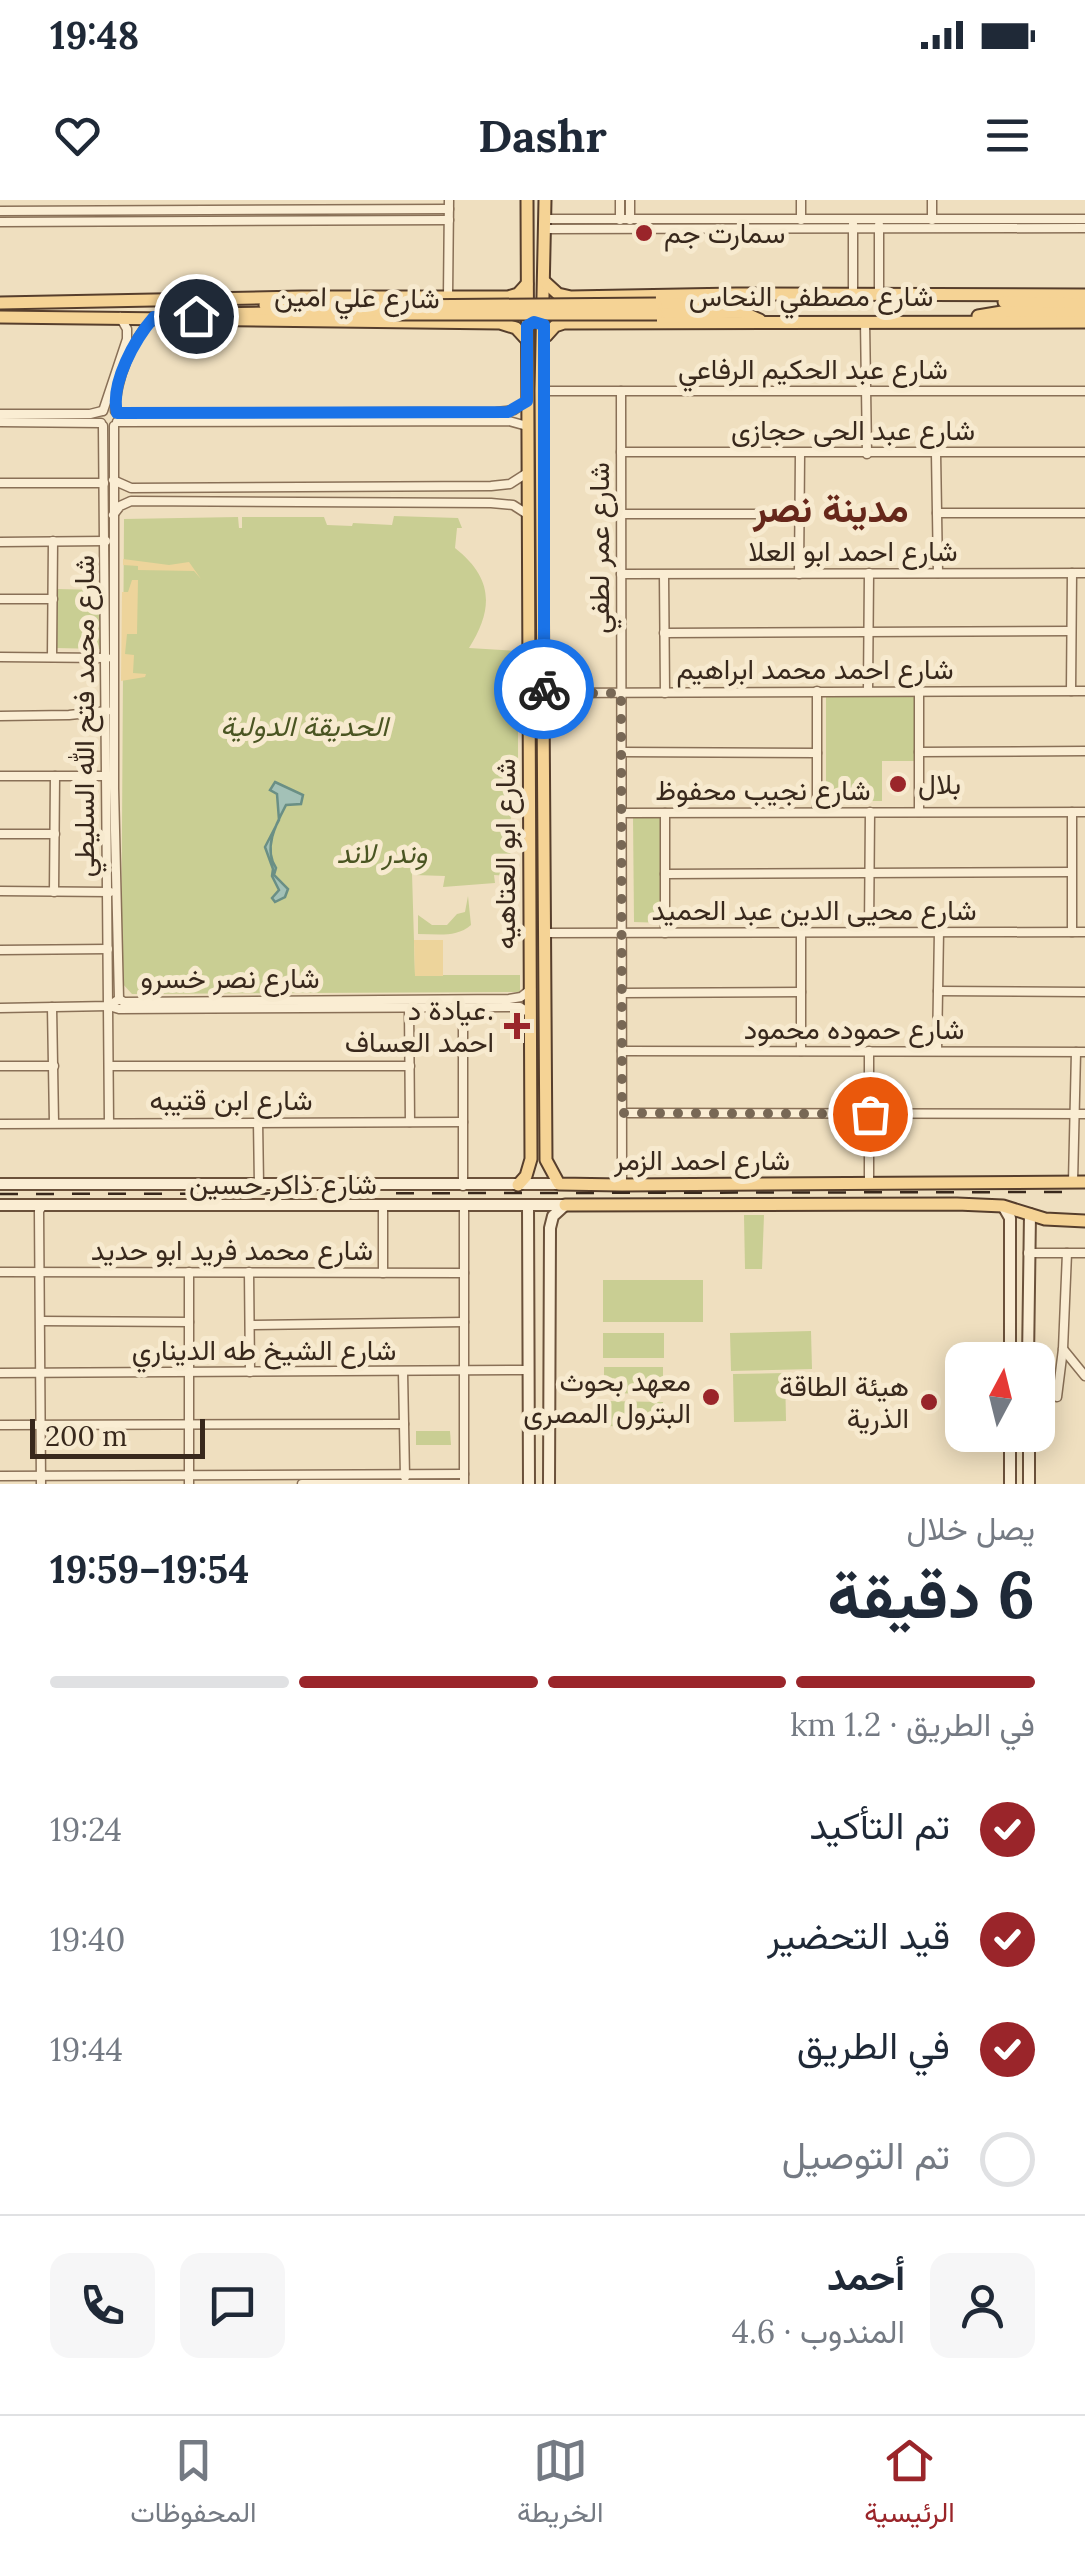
<!DOCTYPE html>
<html lang="ar">
<head>
<meta charset="utf-8">
<style>
	:root { --surface:#fff; --page:#f6f6f7; --text:#1f2937; --muted:#747a83; --line:#e0e1e3; --accent:#9a252a }
	body { margin:0; font-family:Lora,Vazirmatn,serif; background:var(--page); color:var(--text); direction:rtl; height:100vh; display:flex; flex-direction:column; font-size:38px; white-space:nowrap }
	* { box-sizing:border-box; margin:0 }
	p { font-size:32px; color:var(--muted) }
	.icon { flex:none; width:55px; height:55px; fill:none; stroke:currentColor; stroke-width:2; stroke-linecap:round; stroke-linejoin:round }
	.map { position:relative; height:1284px; overflow:hidden; direction:ltr }
	.details { display:flex; flex-direction:column; background:var(--surface); flex:1 }
	.details>* { flex:none }
	.needle { width:65px; rotate:7deg }
	.controls { position:absolute; left:945px; top:1142px; display:grid; gap:20px }
	.controls a { display:grid; place-items:center; width:110px; height:110px; border-radius:20px; background:var(--surface); box-shadow:0 5px 25px #0003; font-size:50px }
	.scale { position:absolute; left:30px; bottom:25px; width:175px; box-sizing:border-box; padding-left:10px; border:5px solid #38281c; border-top:0; font-size:28px; line-height:35px; white-space:nowrap; color:#38281c; -webkit-text-stroke:8px #f7eacf; paint-order:stroke }
	.pin { position:absolute; display:grid; place-items:center; width:85px; height:85px; color:#fff; margin:-42px; border:5px solid #fff; border-radius:50%; box-shadow:0 2px 10px #0007 }
	.courier { position:absolute; display:grid; place-items:center; width:100px; height:100px; margin:-50px; border:8px solid #1a73e8; border-radius:50%; background:#fff; color:#222; box-shadow:0 2px 12px #0007 }
	.head em { font-style:normal; font-weight:700 }
	.head div { display:flex; flex-direction:column-reverse }
	.head { display:flex; align-items:center; justify-content:space-between; height:170px; padding:0 50px }
	h1 { font-size:65px; font-weight:700; line-height:75px }
	.bar { display:grid; grid-template-columns:repeat(4,1fr); gap:15px 10px; align-content:center; height:120px; padding:0 50px }
	.bar i { height:12px; border-radius:8px; background:var(--line) }
	.bar .active { background:var(--accent) }
	.bar p { grid-column:span 4 }
	.line { display:flex; align-items:center; gap:25px; padding:0 50px; border-top:2px solid var(--line) }
	.line div { flex:1 }
	.round { display:grid; place-items:center; flex:none; width:105px; height:105px; border-radius:20px; background:var(--page) }
	ol { padding:0 50px; list-style:none }
	li { display:flex; align-items:center; gap:30px; height:110px }
	li p { margin-inline-start:auto }
	li .icon { padding:10px; border-radius:50%; background:var(--accent); color:#fff; stroke-width:4 }
	li:last-child { color:var(--muted) }
	li i { width:55px; height:55px; border:5px solid var(--line); border-radius:50% }
	.status { display:flex; justify-content:space-between; align-items:center; height:70px; padding:0 50px; background:var(--surface); direction:ltr }
	.status svg { height:28px; fill:currentColor }
	header { display:flex; justify-content:space-between; align-items:center; height:130px; padding:0 50px; background:var(--surface); font-size:45px; font-weight:700 }
	.tabs { display:flex; justify-content:space-around; align-items:center; height:140px; border-top:2px solid var(--line); background:var(--surface); font-size:28px; color:var(--muted) }
	.tabs a { display:grid; justify-items:center; gap:5px }
	.tabs .active { color:var(--accent) }
	.map>svg:first-child { display:block }
	.green { fill:#c9ce93 }
	.sand { fill:#edd49b }
	.water { fill:#a3c1b7; stroke:#6a8f85; stroke-width:2.5 }
	.lines { fill:none; stroke-linecap:round; stroke-linejoin:round }
	.minor-casing { stroke:#897057; stroke-width:11 }
	.secondary-casing { stroke:#6b513a; stroke-width:14 }
	.primary-casing { stroke:#563e2c; stroke-width:15 }
	.minor { stroke:#faedd3; stroke-width:8 }
	.secondary { stroke:#faedd3; stroke-width:10 }
	.primary { stroke:#f5d395; stroke-width:11 }
	.rail { stroke:#38281c; stroke-width:2.5; stroke-dasharray:18 18; stroke-linecap:butt }
	.primary-bridge-casing { stroke:#563e2c; stroke-width:15; stroke-linecap:butt }
	.primary-bridge { stroke:#f5d395; stroke-width:11 }
	.done { stroke:#786855; stroke-width:10; stroke-dasharray:0 18 }
	.route { stroke:#1a73e8; stroke-width:12 }
	.poi-dot { fill:#9a252a; stroke:#f7eacf; stroke-width:4 }
	.labels { text-anchor:middle; dominant-baseline:central; stroke-width:10; stroke-linejoin:round; paint-order:stroke }
	.poi-label { font-size:28px; fill:#38281c; stroke:#f7eacf; text-anchor:end }
	.street-label { font-size:28px; fill:#38281c; stroke:#f7eacf }
	.park-label { font-size:28px; font-style:italic; fill:#4a5522; stroke:#f7eacf }
	.district-label { font-size:38px; font-weight:bold; fill:#66271a; stroke:#f7eacf }
</style>
</head>
<body>
<div class="status"><b>19:48</b><svg viewBox="0 0 49 12"><path d="M0 12V9h3v3zM5 12V6h3v6zM10 12V3h3v9zM15 12V0h3v12zM26 1h20v11H26zM47 4h2v5h-2z"/></svg></div>
<header><svg class="icon" aria-label="menu" viewBox="0 0 24 24"><path d="M4 6h16M4 12h16M4 18h16"/></svg>Dashr<svg class="icon" aria-label="heart" viewBox="0 0 24 24"><path d="M12 20l-8-8c-3-5 5-10 8-4 3-6 11-1 8 4z"/></svg></header>
<div class="map">
<svg width="1085" height="1284" viewBox="0 0 1085 1284">
	<rect width="100%" height="100%" fill="#efdfbf"/>
	<g class="green">
		<path d="M394,316L458,318L462,328H457L455,348C493,378 494,408 469,448L518,451V592L517,607L511,609L510,676L494,675L495,683L443,687L445,676L414,675L412,673L415,775H520V792L132,794L121,782L124,319L238,317L239,328H242V317H324L327,325L352,326L353,323L392,325Z"/>
		<polygon points="56,389 101,390 101,449 56,448"/>
		<polygon points="826,494 917,495 916,561 882,561 882,601 840,601 840,592 826,592"/>
		<polygon points="633,615 664,616 665,723 634,722"/>
		<path d="M468,696L471,725C456,738 437,734 418,734V715L432,725H447L457,714L465,712Z"/>
		<polygon points="744,1015 764,1015 762,1069 745,1069"/>
		<rect x="603" y="1080" width="100" height="42"/>
		<polygon points="811,1131 812,1169 731,1171 730,1133"/>
		<rect x="603" y="1133" width="61" height="25"/>
		<polygon points="604,1167 663,1167 663,1194 604,1193"/>
		<polygon points="785,1173 786,1221 734,1222 733,1174"/>
		<polygon points="604,1201 663,1202 663,1227 604,1226"/>
		<polygon points="416,1231 450,1231 451,1245 416,1245"/>
	</g>
	<g class="sand">
		<polygon points="123,359 169,365 189,362 201,379 194,371 138,370 138,366 123,365"/>
		<polygon points="132,380 138,380 137,434 127,434 125,454 134,455 133,473 146,474 145,477 121,481 122,392 128,392"/>
		<polygon points="414,740 443,740 443,776 415,776"/>
	</g>
	<path class="water" d="M275,582L303,595L301,604L286,605C276,624 263,648 276,668L274,675L288,689L285,697L275,702L272,698L279,690L272,676L273,669L265,647L279,620L277,594L270,590Z"/>
	<g class="lines">
		<defs>
			<g id="minor">
				<polyline points="620,0 620,20"/>
				<polyline points="630,0 630,20"/>
				<polyline points="801,0 801,20"/>
				<polyline points="932,0 932,20"/>
				<polyline points="0,11 449,9"/>
				<polyline points="545,19 1085,19"/>
				<polyline points="0,22 449,20"/>
				<polyline points="879,25 879,95"/>
				<polyline points="545,29 1085,28"/>
				<polyline points="853,95 853,24"/>
				<polyline points="448,97 449,0"/>
				<polyline points="865,121 867,254"/>
				<polyline points="541,191 1085,191"/>
				<polyline points="621,191 622,985"/>
				<polyline points="103,211 127,139 127,129 120,117"/>
				<path d="M115,211C116,180 131,142 152,119"/>
				<polyline points="117,213 496,212 514,210 527,201"/>
				<polyline points="0,214 90,214 102,211"/>
				<polyline points="0,222 101,223"/>
				<polyline points="117,222 509,221 527,226"/>
				<polyline points="103,226 109,923"/>
				<polyline points="114,226 114,588 119,799"/>
				<polyline points="621,252 1085,252"/>
				<polyline points="936,253 938,373"/>
				<polyline points="113,280 131,288 491,286 510,284 527,273"/>
				<polyline points="0,283 104,283"/>
				<polyline points="937,313 1085,313"/>
				<polyline points="621,314 799,314"/>
				<polyline points="113,315 120,306 131,301 491,303 513,305 527,314"/>
				<polyline points="0,342 106,341"/>
				<polyline points="621,374 1085,373"/>
				<polyline points="799,374 800,254"/>
				<polyline points="664,375 665,493"/>
				<polyline points="0,399 53,399"/>
				<polyline points="664,433 1071,431"/>
				<polyline points="0,457 107,458"/>
				<polyline points="52,457 53,341"/>
				<polyline points="868,490 869,373"/>
				<polyline points="919,491 919,612"/>
				<polyline points="1071,491 1072,373"/>
				<polyline points="544,493 1085,491"/>
				<polyline points="0,516 69,515 107,511"/>
				<polyline points="622,552 817,553"/>
				<polyline points="919,552 1085,551"/>
				<polyline points="0,576 108,576"/>
				<polyline points="817,612 817,491"/>
				<polyline points="622,613 1085,612"/>
				<polyline points="0,634 55,634"/>
				<polyline points="665,674 1071,672"/>
				<polyline points="0,691 110,692"/>
				<polyline points="54,692 55,576"/>
				<polyline points="869,731 870,612"/>
				<polyline points="801,732 801,851"/>
				<polyline points="1072,732 1072,612"/>
				<polyline points="545,733 1085,732"/>
				<polyline points="665,733 665,613"/>
				<polyline points="0,750 108,749"/>
				<polyline points="938,791 1085,792"/>
				<polyline points="622,793 801,792"/>
				<polyline points="109,806 119,809 508,807 520,807 531,814"/>
				<polyline points="52,807 54,923"/>
				<polyline points="463,807 463,986"/>
				<polyline points="0,808 109,806 119,799 124,802 509,799 521,797 531,789"/>
				<polyline points="409,808 410,922"/>
				<polyline points="622,851 1085,852"/>
				<polyline points="937,851 939,731"/>
				<polyline points="0,866 54,866"/>
				<polyline points="109,866 410,866"/>
				<polyline points="623,913 1085,914"/>
				<polyline points="258,921 259,985"/>
				<polyline points="0,924 463,922"/>
				<polyline points="1073,982 1076,852"/>
				<polyline points="869,984 869,851"/>
				<polyline points="383,1006 383,1073"/>
				<polyline points="1028,1053 1085,1053"/>
				<polyline points="0,1072 464,1073"/>
				<polyline points="189,1072 189,1284"/>
				<polyline points="249,1072 250,1172"/>
				<polyline points="41,1121 189,1122"/>
				<polyline points="250,1125 464,1122"/>
				<polyline points="1063,1149 1085,1176"/>
				<polyline points="403,1172 405,1277"/>
				<polyline points="0,1173 529,1170"/>
				<polyline points="1057,1197 1063,1149 1067,1053"/>
				<polyline points="0,1225 404,1224"/>
				<polyline points="0,1276 464,1274"/>
				<polyline points="41,1284 39,1011 43,1005"/>
				<polyline points="302,1284 464,1284 464,1006"/>
			</g>
			<g id="secondary">
				<polyline points="0,984 559,984"/>
				<polyline points="0,1005 565,1005"/>
				<polyline points="528,1005 529,1284"/>
				<polyline points="1003,1006 1010,1018 1010,1160"/>
				<polyline points="1028,1160 1030,1014"/>
				<polyline points="1010,1235 1010,1284"/>
				<polyline points="1029,1235 1029,1284"/>
				<polyline points="549,1284 550,1028 553,1016 564,1006"/>
			</g>
			<g id="primary">
				<polyline points="545,0 541,191 546,960 559,984 622,985 1085,982"/>
				<polyline points="546,83 558,94 571,97 736,94 1085,95"/>
				<polyline points="1004,102 1085,104"/>
				<polyline points="0,103 301,97 508,97 518,94 527,84"/>
				<polyline points="656,104 741,103 761,97"/>
				<polyline points="265,105 396,106"/>
				<polyline points="307,113 396,114"/>
				<polyline points="208,114 274,113"/>
				<polyline points="657,114 742,112 760,120"/>
				<polyline points="978,116 1002,112 1085,113"/>
				<polyline points="0,117 500,123 516,128 527,140"/>
				<polyline points="546,136 555,126 564,123 1085,122"/>
				<polyline points="518,985 526,976 531,959 527,0"/>
				<polyline points="565,1005 957,1004 1003,1006 1045,1019 1085,1021"/>
			</g>
		</defs>
		<use href="#minor" class="minor-casing"/>
		<use href="#secondary" class="secondary-casing"/>
		<use href="#primary" class="primary-casing"/>
		<use href="#minor" class="minor"/>
		<use href="#secondary" class="secondary"/>
		<use href="#primary" class="primary"/>
		<polyline class="rail" points="0,994 1062,992"/>
		<defs>
			<g id="primary-bridge">
				<polyline points="396,106 656,104"/>
				<polyline points="396,114 657,114"/>
			</g>
		</defs>
		<use href="#primary-bridge" class="primary-bridge-casing"/>
		<use href="#primary-bridge" class="primary-bridge"/>
	</g>
	<g class="lines">
		<polyline class="done" points="544,489 544,494 621,493 622,913 870,914"/>
		<path class="route" d="M196,116L154,117C135,139 110,183 117,213L508,212L527,201V126L534,122L544,125V489"/>
	</g>
	<g class="poi-dot">
		<circle cx="644" cy="33" r="10"/>
		<circle cx="898" cy="584" r="10"/>
		<path d="M512 811h10v10h10v10h-10v10h-10v-10h-10v-10h10z"/>
		<circle cx="711" cy="1197" r="10"/>
		<circle cx="929" cy="1202" r="10"/>
	</g>
	<g class="labels">
		<g class="poi-label">
			<text x="664" y="33" text-anchor="start">سمارت جم</text>
			<text x="918" y="584" text-anchor="start">بلال</text>
			<text x="494" y="810">عيادة د.<tspan x="494" dy="32">احمد العساف</tspan></text>
			<text x="691" y="1181">معهد بحوث<tspan x="691" dy="32">البترول المصرى</tspan></text>
			<text x="909" y="1186">هيئة الطاقة<tspan x="909" dy="32">الذرية</tspan></text>
		</g>
		<g class="street-label">
			<text x="811" y="96">شارع مصطفي النحاس</text>
			<text transform="translate(357 97) rotate(1)">شارع علي امين</text>
			<text x="813" y="169">شارع عبد الحكيم الرفاعي</text>
			<text x="853" y="230">شارع عبد الحى حجازى</text>
			<text transform="translate(599 348) rotate(-90)">شارع عمر لطفي</text>
			<text x="853" y="351">شارع احمد ابو العلا</text>
			<text x="815" y="469">شارع احمد محمد ابراهيم</text>
			<text transform="translate(84 516) rotate(-90)">شارع محمد فتح الله السليطي</text>
			<text x="763" y="590">شارع نجيب محفوظ</text>
			<text transform="translate(505 654) rotate(-90)">شارع ابو العتاهيه</text>
			<text x="814" y="710">شارع محيى الدين عبد الحميد</text>
			<text x="230" y="778">شارع نصر خسرو</text>
			<text x="854" y="829">شارع حموده محمود</text>
			<text x="231" y="900">شارع ابن قتيبه</text>
			<text x="702" y="960">شارع احمد الزمر</text>
			<text x="283" y="984">شارع ذاكر حسين</text>
			<text x="232" y="1050">شارع محمد فريد ابو حديد</text>
			<text x="264" y="1150">شارع الشيخ طه الديناري</text>
		</g>
		<g class="park-label">
			<text x="304" y="526">الحديقة الدولية</text>
			<text x="382" y="653">وندر لاند</text>
		</g>
		<g class="district-label">
			<text x="831" y="308">مدينة نصر</text>
		</g>
	</g>
</svg>
<div class="controls">
<a><svg class="needle" viewBox="-14 -14 28 28"><path d="M0-13l5 13h-10z" fill="#e53935"/><path d="M0 13l5-13h-10z" fill="#747a83"/></svg></a>
</div>
<div class="scale">200 m</div>
<div class="pin" style="left:870px;top:914px;background:#ea580c"><svg class="icon" aria-label="bag" viewBox="0 0 24 24"><path d="M5 8h14l-1 12H6zM9 8a3 3 0 0 1 6 0"/></svg></div>
<div class="pin" style="left:196px;top:116px;background:#1f2937"><svg class="icon" aria-label="home" viewBox="0 0 24 24"><path d="M3 11l9-7 9 7M6 9v11h12V9"/></svg></div>
<div class="courier" style="left:544px;top:489px"><svg class="icon" aria-label="bike" viewBox="0 0 24 24"><circle cx="6" cy="16" r="4"/><circle cx="18" cy="16" r="4"/><path d="M6 16l4-8h5l3 8M10 8l3 8H6M13 5h3"/></svg></div>
</div>
<section class="details">
<div class="head"><div><h1>6 دقيقة</h1><p>يصل خلال</p></div><em>19:54–19:59</em></div>
<div class="bar"><i class="active"></i><i class="active"></i><i class="active"></i><i></i><p>في الطريق · 1.2 km</p></div>
<ol>
<li><svg class="icon" aria-label="check" viewBox="0 0 24 24"><path d="M5 12l5 5 9-10"/></svg>تم التأكيد<p>19:24</p></li>
<li><svg class="icon" aria-label="check" viewBox="0 0 24 24"><path d="M5 12l5 5 9-10"/></svg>قيد التحضير<p>19:40</p></li>
<li><svg class="icon" aria-label="check" viewBox="0 0 24 24"><path d="M5 12l5 5 9-10"/></svg>في الطريق<p>19:44</p></li>
<li><i></i>تم التوصيل</li>
</ol>
<div class="line" style="height:180px"><a class="round"><svg class="icon" aria-label="person" viewBox="0 0 24 24"><circle cx="12" cy="8" r="4"/><path d="M4 21q1-7 8-7t8 7"/></svg></a><div><b>أحمد</b><p>المندوب · 4.6</p></div><a class="round"><svg class="icon" aria-label="chat" viewBox="0 0 24 24"><path d="M4 5h16v11H9l-5 4z"/></svg></a><a class="round"><svg class="icon" aria-label="phone" viewBox="0 0 24 24"><path d="M5 4h4l2 5-3 2q2 4 5 5l2-3 5 2v4C11 20 4 13 5 4z"/></svg></a></div>
</section>
<nav class="tabs">
<a class="active"><svg class="icon" aria-label="home" viewBox="0 0 24 24"><path d="M3 11l9-7 9 7M6 9v11h12V9"/></svg>الرئيسية</a>
<a><svg class="icon" aria-label="map" viewBox="0 0 24 24"><path d="M3 6l6-2 6 2 6-2v14l-6 2-6-2-6 2zM9 4v14M15 6v14"/></svg>الخريطة</a>
<a><svg class="icon" aria-label="saved" viewBox="0 0 24 24"><path d="M7 4h10v16l-5-4-5 4z"/></svg>المحفوظات</a>
</nav>
</body>
</html>
